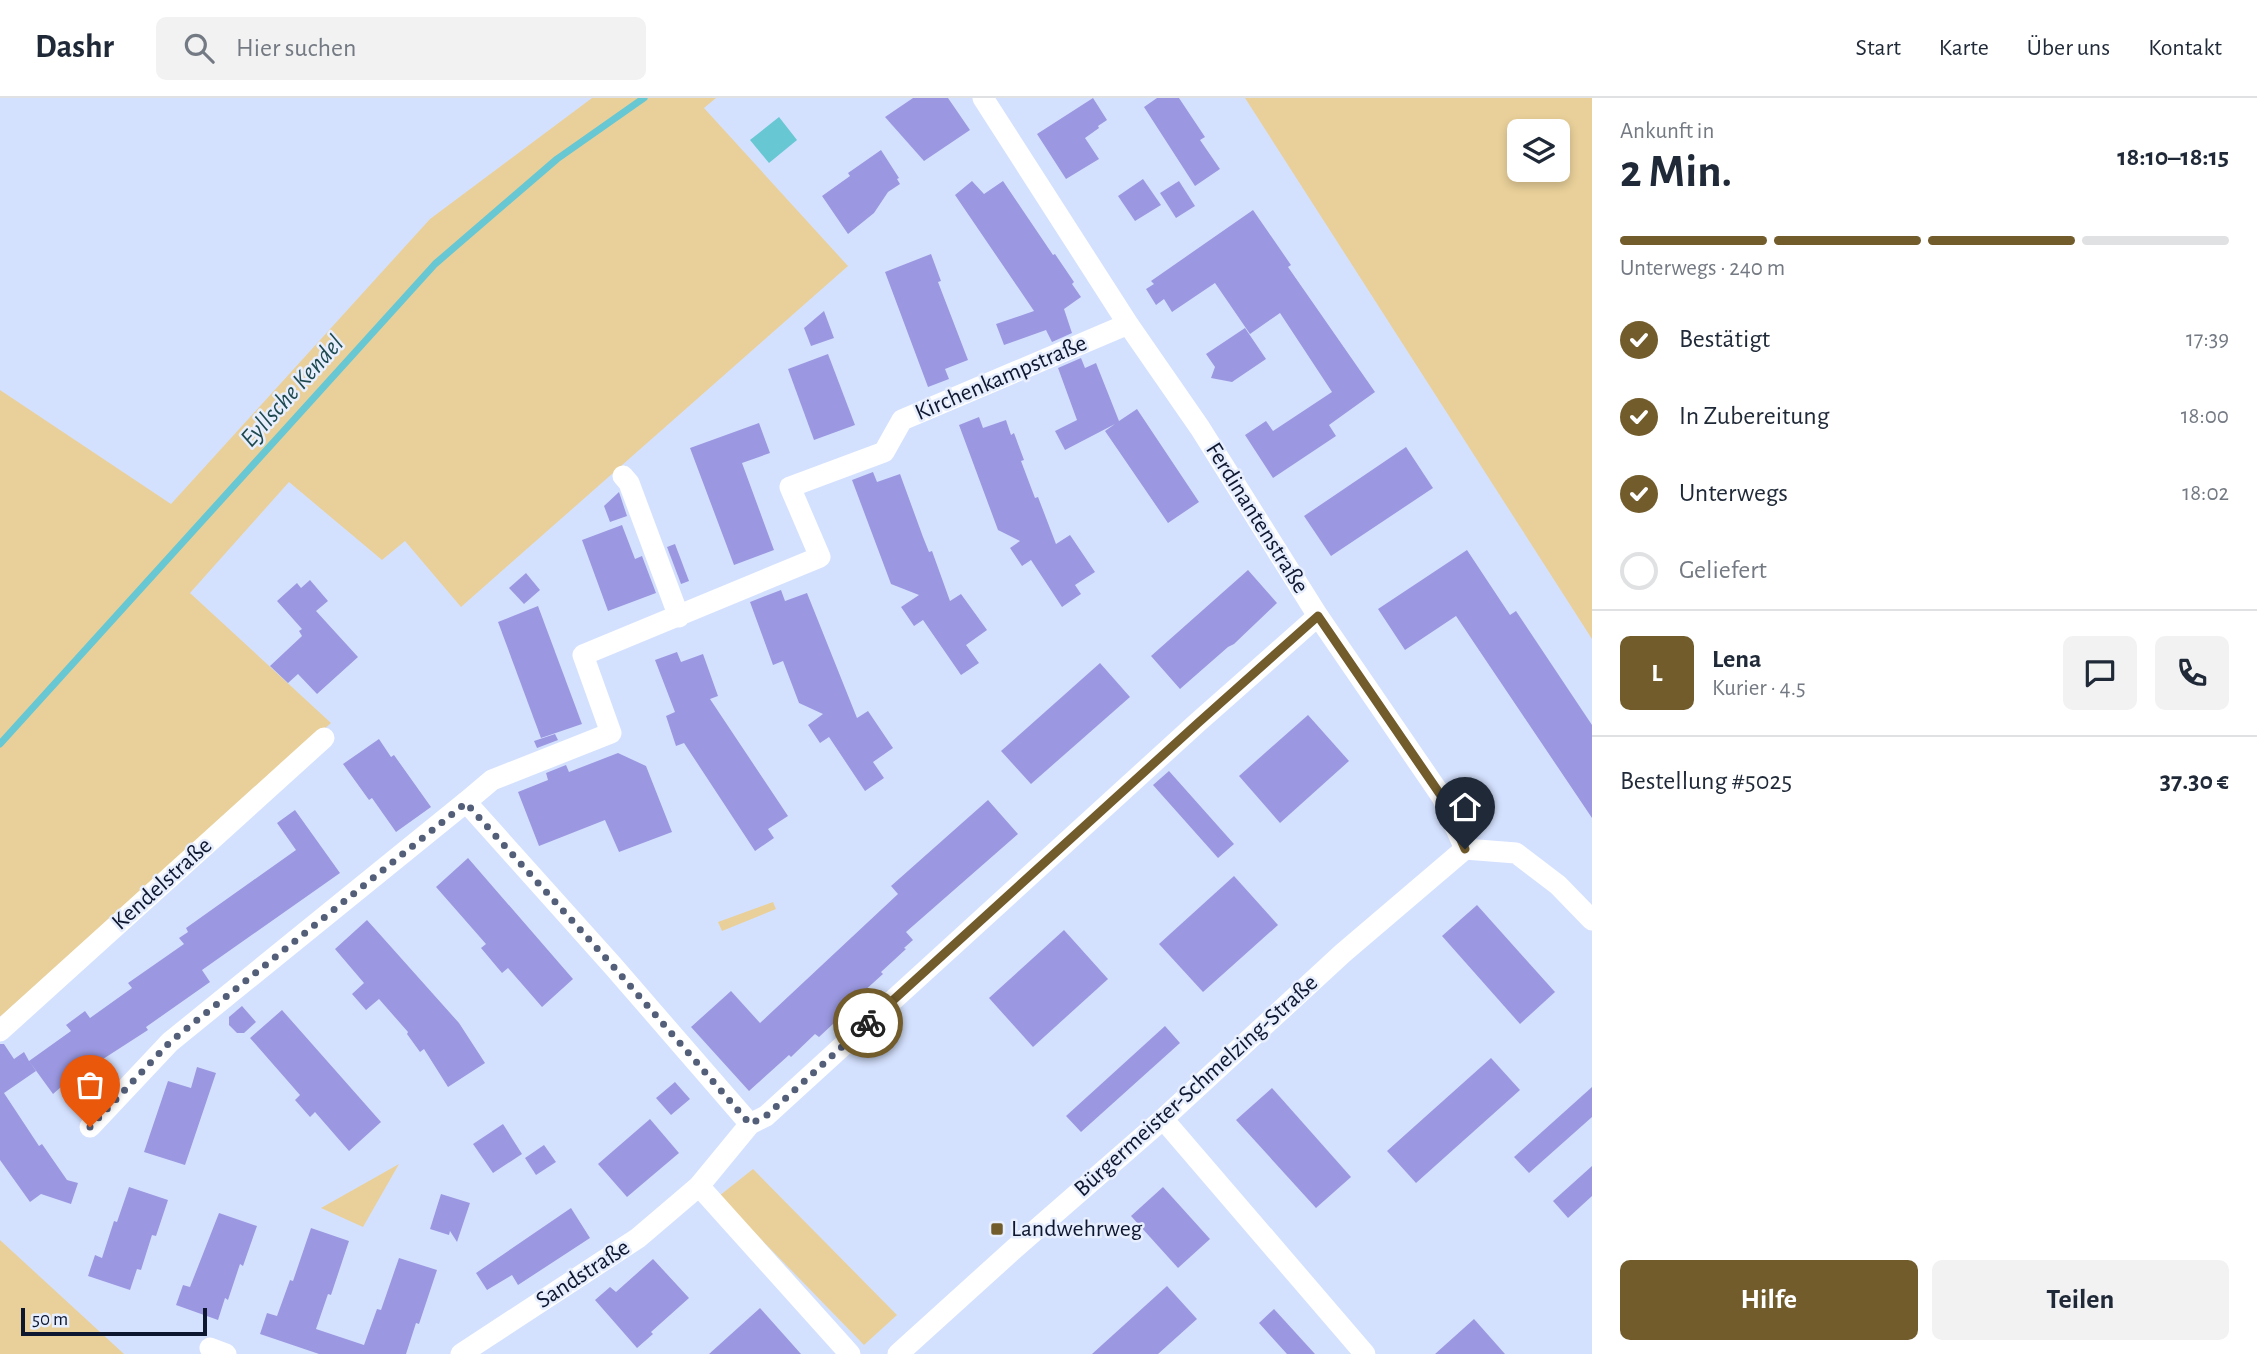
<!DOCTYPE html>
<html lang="de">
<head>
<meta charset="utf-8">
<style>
	:root { --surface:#fff; --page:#f2f2f3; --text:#1f2937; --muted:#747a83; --line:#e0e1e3; --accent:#725c2c }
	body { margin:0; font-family:"Alegreya Sans",sans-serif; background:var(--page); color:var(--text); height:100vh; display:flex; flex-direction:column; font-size:26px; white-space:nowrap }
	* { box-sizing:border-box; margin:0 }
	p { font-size:23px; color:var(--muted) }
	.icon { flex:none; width:38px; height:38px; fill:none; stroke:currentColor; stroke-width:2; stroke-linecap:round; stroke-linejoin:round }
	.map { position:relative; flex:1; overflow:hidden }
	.details { display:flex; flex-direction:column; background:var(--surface); width:665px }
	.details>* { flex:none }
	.tools { position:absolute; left:1507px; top:21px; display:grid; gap:14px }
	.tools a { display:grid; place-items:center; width:63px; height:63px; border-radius:10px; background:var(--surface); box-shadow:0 4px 10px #0003; font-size:35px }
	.scale { position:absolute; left:21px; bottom:18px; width:186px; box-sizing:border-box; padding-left:7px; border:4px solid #0d1730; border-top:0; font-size:19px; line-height:24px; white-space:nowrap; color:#0d1730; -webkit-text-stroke:5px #e7eefd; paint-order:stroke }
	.pin { position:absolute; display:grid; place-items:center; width:60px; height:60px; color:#fff; margin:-72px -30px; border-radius:50% 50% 50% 0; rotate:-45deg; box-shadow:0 0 7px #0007 }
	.pin .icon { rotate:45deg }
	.courier { position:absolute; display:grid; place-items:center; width:70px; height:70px; margin:-35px; border:5px solid #725c2c; border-radius:50%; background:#fff; color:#222; box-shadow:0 2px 9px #0007 }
	.head em { font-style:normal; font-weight:600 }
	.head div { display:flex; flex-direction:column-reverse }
	.head { display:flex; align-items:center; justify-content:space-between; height:119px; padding:0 28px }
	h1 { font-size:46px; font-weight:600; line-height:52px }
	.bar { display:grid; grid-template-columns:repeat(4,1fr); gap:10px 7px; align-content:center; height:84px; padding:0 28px }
	.bar i { height:9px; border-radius:5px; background:var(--line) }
	.bar .on { background:var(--accent) }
	.bar p { grid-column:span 4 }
	.line { display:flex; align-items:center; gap:18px; padding:0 28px; border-top:2px solid var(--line) }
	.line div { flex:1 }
	.round { display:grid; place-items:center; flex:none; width:74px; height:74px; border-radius:10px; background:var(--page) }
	ol { padding:0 28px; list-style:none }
	li { display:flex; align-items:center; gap:21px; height:77px }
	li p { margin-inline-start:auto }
	li .icon { padding:7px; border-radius:50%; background:var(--accent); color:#fff; stroke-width:4 }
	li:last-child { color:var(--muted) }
	li i { width:38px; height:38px; border:4px solid var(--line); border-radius:50% }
	.primary-button { display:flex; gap:14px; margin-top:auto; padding:14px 28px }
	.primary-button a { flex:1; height:80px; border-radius:10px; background:var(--accent); color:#fff; font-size:28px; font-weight:600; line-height:80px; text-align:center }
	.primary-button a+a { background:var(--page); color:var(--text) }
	header { display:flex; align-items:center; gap:42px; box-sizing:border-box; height:98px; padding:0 35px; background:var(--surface); border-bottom:2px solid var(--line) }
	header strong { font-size:33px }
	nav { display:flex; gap:38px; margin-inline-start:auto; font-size:24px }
	.search { width:490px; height:63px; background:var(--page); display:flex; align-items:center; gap:18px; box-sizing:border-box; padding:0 24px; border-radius:10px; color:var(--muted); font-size:26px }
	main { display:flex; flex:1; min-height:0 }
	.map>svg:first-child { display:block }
	.green { fill:#e9d09a; fill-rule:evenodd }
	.water { fill:#67c7d3 }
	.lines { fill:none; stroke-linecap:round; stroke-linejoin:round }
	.stream { stroke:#67c7d3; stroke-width:7 }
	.building { fill:#9b98e1 }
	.street { stroke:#fff; stroke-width:21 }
	.done { stroke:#535e78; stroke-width:7; stroke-dasharray:0 12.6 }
	.route { stroke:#725c2c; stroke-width:9 }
	.poi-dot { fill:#725c2c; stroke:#e7eefd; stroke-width:2.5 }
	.labels { text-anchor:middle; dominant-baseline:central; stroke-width:5; stroke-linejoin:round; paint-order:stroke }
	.street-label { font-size:24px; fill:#0d1730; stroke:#e7eefd }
	.poi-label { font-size:24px; fill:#0d1730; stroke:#e7eefd; text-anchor:start }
	.water-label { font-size:26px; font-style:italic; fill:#1d494f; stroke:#e7eefd }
</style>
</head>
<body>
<header>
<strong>Dashr</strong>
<div class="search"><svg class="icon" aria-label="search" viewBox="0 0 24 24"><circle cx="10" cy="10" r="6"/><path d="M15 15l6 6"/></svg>Hier suchen</div>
<nav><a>Start</a><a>Karte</a><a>Über uns</a><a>Kontakt</a></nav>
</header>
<main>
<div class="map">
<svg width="1592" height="1256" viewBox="0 0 1592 1256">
	<rect width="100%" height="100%" fill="#d4e1fe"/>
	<g class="green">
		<polygon points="592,0 716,0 704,10 848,168 461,509 405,443 382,462 289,384 190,495 331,625 0,919 0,292 171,406 430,121"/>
		<path d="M1245,0H1592V541ZM1519,33H1558V72H1519Z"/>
		<polygon points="773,804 776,811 722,833 718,824"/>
		<polygon points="399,1066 363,1129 321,1110"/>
		<polygon points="753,1071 897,1217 864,1247 719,1098"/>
		<polygon points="0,1142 124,1256 0,1256"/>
	</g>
	<polygon class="water" points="779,19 797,42 769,65 750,42"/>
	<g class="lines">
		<polyline class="stream" points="0,646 435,166 557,61 644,0"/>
	</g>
	<g class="building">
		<polygon points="913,0 948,0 970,32 924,63 885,19"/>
		<polygon points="1093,0 1107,22 1098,28 1099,30 1085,40 1099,61 1066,81 1037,36"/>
		<polygon points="1157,0 1179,0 1205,39 1200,42 1220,71 1195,88 1144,9"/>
		<polygon points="881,52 899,80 897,81 900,86 888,94 874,115 848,136 822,98 850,78 848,75"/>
		<polygon points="1143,81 1161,107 1135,123 1118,98"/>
		<polygon points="972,83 984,96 1003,83 1053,157 1055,156 1074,184 1072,186 1081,199 1064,211 1072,235 1052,244 1046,232 1004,247 996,226 1034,213 955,97"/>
		<polygon points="1179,83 1195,108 1176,120 1160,95"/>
		<polygon points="1253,112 1291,167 1288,169 1375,294 1329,327 1336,338 1273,380 1245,337 1266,323 1273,333 1332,294 1280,215 1250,236 1215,185 1172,214 1164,201 1156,207 1146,191 1154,186 1151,183"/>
		<polygon points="931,156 941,183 938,184 968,262 945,271 949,281 928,289 885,174"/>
		<polygon points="824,213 834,240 811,248 804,230"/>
		<polygon points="1245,230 1266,261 1232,284 1211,280 1215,269 1206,256"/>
		<polygon points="828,256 855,327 814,342 788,271"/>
		<polygon points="1081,260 1085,270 1096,265 1119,323 1137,311 1199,404 1168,425 1105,333 1115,326 1065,352 1055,333 1077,322 1058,270"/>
		<polygon points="979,319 983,330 1006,322 1011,337 1014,335 1024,362 1021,363 1035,400 1038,399 1056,446 1070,437 1095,474 1075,487 1081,496 1062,509 1031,462 1022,468 1010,450 1020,443 998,432 959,327"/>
		<polygon points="759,325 770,355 742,365 774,452 734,467 690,350"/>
		<polygon points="1406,349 1433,390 1331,458 1304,418"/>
		<polygon points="873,374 877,384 900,376 923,439 929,454 932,453 950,503 961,496 987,532 966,547 979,565 961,577 923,522 914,528 901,509 919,497 891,486 852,382"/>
		<polygon points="619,394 627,418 610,424 604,408"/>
		<polygon points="622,427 635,461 642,458 656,495 608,513 582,442"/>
		<polygon points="675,446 689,483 681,486 667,449"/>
		<polygon points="1467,452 1510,517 1516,513 1592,627 1592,720 1456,518 1405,552 1378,511"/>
		<polygon points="1248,472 1277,505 1234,546 1228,549 1180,591 1151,558"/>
		<polygon points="526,475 540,492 524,506 509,490"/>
		<polygon points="310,482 328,503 316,513 358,559 317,596 298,576 288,585 270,568 302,538 299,533 302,531 277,503 297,485 301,490"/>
		<polygon points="781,492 785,503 807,495 857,620 868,613 893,650 873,664 884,680 865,693 829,639 820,645 808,627 823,616 799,605 783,563 773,567 750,504"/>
		<polygon points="538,508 582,626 541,640 498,524"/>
		<polygon points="677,554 681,564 703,556 718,598 710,601 788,718 768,731 774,740 755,753 684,645 676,648 666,618 675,614 655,562"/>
		<polygon points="1100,565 1130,599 1031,686 1001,653"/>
		<polygon points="1308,617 1349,663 1280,725 1239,678"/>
		<polygon points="555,636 558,642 537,650 534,643"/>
		<polygon points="379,641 391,659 394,657 431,709 396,734 372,700 369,702 343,666"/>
		<polygon points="618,655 646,668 672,734 619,754 605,722 539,748 518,694 548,682 546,675 566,667 569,674"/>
		<polygon points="1169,673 1234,746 1218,760 1153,687"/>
		<polygon points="988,702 1018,736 906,834 913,842 904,850 906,851 881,874 883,876 843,912 833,926 819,939 815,936 791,959 789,957 749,993 691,929 731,893 760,925 898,796 891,788"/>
		<polygon points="295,712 340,775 202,872 210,884 146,929 148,932 86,972 88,974 63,992 61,989 53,996 29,963 36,973 4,995 39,1048 42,1046 67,1082 78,1085 71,1106 41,1096 30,1104 0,1062 0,946 4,946 14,961 24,954 29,963 71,933 66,927 85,913 90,920 132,890 128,885 184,846 179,840 188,834 186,830 296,752 277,725"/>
		<polygon points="468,760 573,881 542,909 508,870 502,875 481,850 486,846 436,789"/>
		<polygon points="1234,778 1278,827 1203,894 1159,846"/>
		<polygon points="1477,807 1555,894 1520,926 1442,838"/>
		<polygon points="367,822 459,925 485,965 448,989 424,951 420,954 407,936 408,934 379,901 366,912 352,896 364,885 335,851"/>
		<polygon points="1064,832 1108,881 1033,949 989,900"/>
		<polygon points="242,908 256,924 244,935 237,935 229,927 229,919"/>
		<polygon points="282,912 381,1024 349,1053 315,1014 310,1019 295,1002 300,997 250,940"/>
		<polygon points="1165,928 1180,945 1081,1034 1066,1018"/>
		<polygon points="1491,960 1520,992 1416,1085 1387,1053"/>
		<polygon points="197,969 216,975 185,1067 144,1054 168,983 191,990"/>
		<polygon points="675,984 690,1001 671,1017 656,1000"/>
		<polygon points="1592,989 1592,1019 1529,1075 1514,1059"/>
		<polygon points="1272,990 1351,1079 1316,1110 1236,1022"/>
		<polygon points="650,1021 679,1055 627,1099 598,1066"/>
		<polygon points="503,1026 522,1056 493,1075 473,1046"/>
		<polygon points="544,1047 556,1064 536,1077 525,1060"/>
		<polygon points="1592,1068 1592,1098 1568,1120 1553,1103"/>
		<polygon points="129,1089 168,1102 156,1138 152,1137 141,1172 137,1171 130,1192 88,1178 95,1157 102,1160 114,1123 117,1124"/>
		<polygon points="1163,1089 1210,1141 1178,1170 1131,1118"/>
		<polygon points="441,1096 470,1105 457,1144 450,1133 449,1137 430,1131"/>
		<polygon points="571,1110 590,1140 518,1187 512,1177 487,1192 476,1175"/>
		<polygon points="219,1115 257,1128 243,1168 240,1166 228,1202 225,1200 218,1222 176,1207 183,1187 190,1189"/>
		<polygon points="311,1130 349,1143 331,1197 328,1196 316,1231 364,1247 377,1211 381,1212 399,1160 437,1172 419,1226 416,1225 406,1256 319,1256 260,1236 267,1215 277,1218 290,1182 293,1183"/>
		<polygon points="653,1161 689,1200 651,1234 653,1236 637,1250 595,1202 610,1189 616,1194"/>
		<polygon points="1167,1188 1197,1221 1158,1256 1092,1256"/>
		<polygon points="760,1210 801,1256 709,1256"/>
		<polygon points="1274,1211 1315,1256 1287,1256 1259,1225"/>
		<polygon points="1474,1221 1505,1256 1435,1256"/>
	</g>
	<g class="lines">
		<g class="street">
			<polyline points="983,0 1128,226 1200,330 1318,518 1442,699 1465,751"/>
			<polyline points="623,378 629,385 679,519"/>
			<polyline points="1465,751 1516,755 1558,787 1592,822"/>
			<polyline points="0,933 324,640"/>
			<polyline points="1163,1021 1365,1256"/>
			<polyline points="750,1026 613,868 466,704 492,682 611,635 583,557 820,459 790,389 884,354 902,322 1128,226"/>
			<polyline points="90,1029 170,944 466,704"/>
			<polyline points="699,1088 850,1256"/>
			<polyline points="210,1250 226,1256"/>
			<polyline points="461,1256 638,1140 699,1088 750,1026 766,1018 1197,625 1318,518"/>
			<polyline points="898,1256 1014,1151 1163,1021 1343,855 1465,751"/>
		</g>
	</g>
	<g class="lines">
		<polyline class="done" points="90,1029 170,944 466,705 613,868 750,1026 766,1018 868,925"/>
		<polyline class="route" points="868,925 1198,625 1318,518 1442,699 1465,751"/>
	</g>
	<rect class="poi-dot" x="990" y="1124" width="14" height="14" rx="3.5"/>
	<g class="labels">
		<g class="street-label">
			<text transform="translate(1001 280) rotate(-23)">Kirchenkampstraße</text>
			<text transform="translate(1257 420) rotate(58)">Ferdinantenstraße</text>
			<text transform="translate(162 786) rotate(-42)">Kendelstraße</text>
			<text transform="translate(1196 988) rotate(-42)">Bürgermeister-Schmelzing-Straße</text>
			<text transform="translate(583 1176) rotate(-33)">Sandstraße</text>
		</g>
		<g class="poi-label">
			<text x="1011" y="1131">Landwehrweg</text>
		</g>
		<g class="water-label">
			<text transform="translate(292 293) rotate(-48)">Eyllsche Kendel</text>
		</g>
	</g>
</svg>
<div class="tools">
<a><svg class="icon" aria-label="layers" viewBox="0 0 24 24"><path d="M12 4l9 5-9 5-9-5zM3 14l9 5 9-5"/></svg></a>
</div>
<div class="scale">50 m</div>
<div class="pin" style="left:90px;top:1029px;background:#ea580c"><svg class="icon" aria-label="bag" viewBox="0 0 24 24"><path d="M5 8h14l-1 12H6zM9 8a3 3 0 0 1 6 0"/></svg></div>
<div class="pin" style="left:1465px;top:751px;background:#1f2937"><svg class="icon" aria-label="home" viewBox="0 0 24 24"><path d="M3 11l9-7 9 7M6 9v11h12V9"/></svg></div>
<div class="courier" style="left:868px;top:925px"><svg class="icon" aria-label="bike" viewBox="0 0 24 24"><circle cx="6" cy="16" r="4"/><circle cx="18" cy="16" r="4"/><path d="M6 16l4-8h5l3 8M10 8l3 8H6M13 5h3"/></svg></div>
</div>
<section class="details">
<div class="head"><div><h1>2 Min.</h1><p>Ankunft in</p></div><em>18:10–18:15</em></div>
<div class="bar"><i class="on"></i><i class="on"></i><i class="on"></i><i></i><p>Unterwegs · 240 m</p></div>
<ol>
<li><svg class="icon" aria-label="check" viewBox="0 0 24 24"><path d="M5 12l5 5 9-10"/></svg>Bestätigt<p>17:39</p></li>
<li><svg class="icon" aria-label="check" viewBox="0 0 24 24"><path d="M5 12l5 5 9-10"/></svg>In Zubereitung<p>18:00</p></li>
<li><svg class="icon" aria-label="check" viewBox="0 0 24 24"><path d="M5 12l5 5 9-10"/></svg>Unterwegs<p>18:02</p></li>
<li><i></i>Geliefert</li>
</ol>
<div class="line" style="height:126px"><b class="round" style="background:var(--accent);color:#fff">L</b><div><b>Lena</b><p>Kurier · 4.5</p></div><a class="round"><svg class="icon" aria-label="chat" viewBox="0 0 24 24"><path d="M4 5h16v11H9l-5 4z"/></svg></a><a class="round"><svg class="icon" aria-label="phone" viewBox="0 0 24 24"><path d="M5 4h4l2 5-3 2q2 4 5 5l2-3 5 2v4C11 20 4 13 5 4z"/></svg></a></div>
<div class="line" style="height:91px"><div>Bestellung #5025</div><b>37.30 €</b></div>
<div class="primary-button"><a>Hilfe</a><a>Teilen</a></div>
</section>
</main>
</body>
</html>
